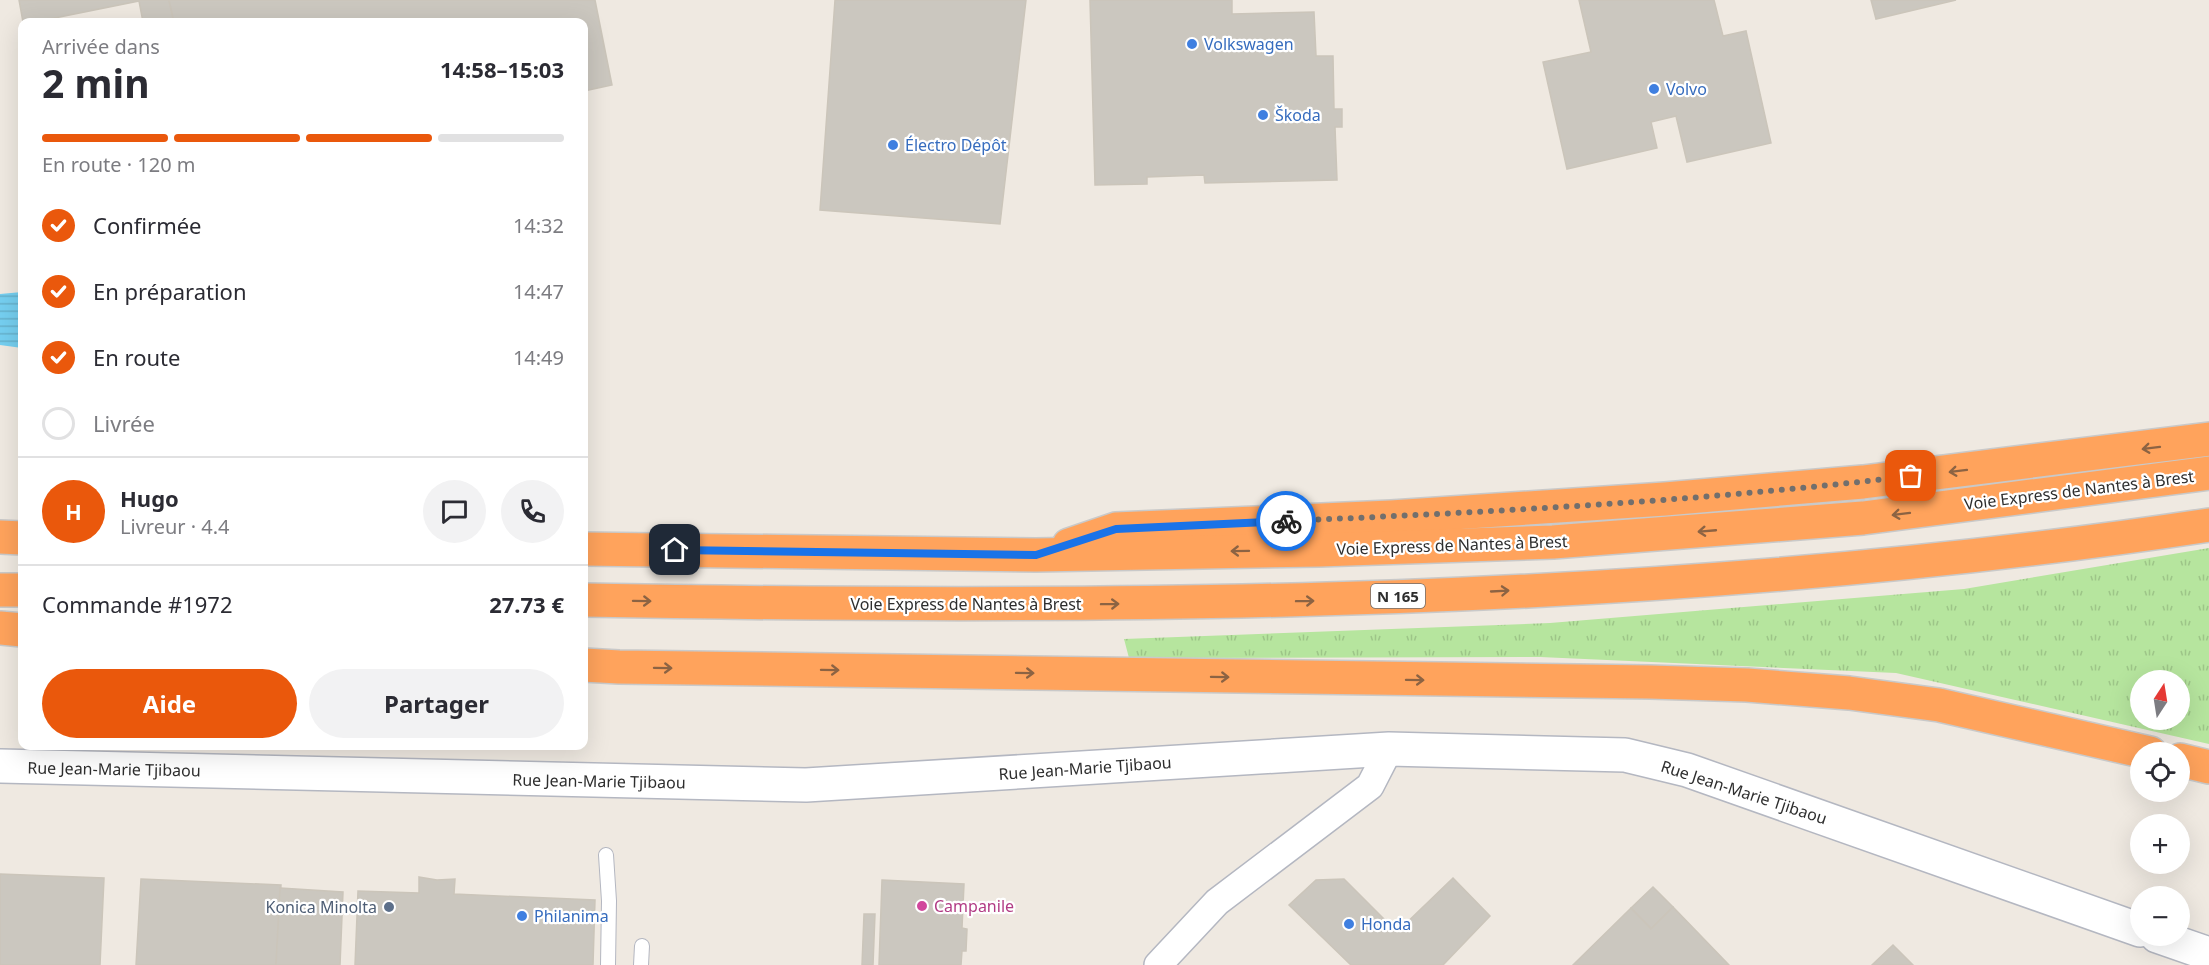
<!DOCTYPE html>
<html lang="fr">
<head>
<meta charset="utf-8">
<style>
	:root { --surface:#fff; --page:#f2f2f3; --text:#2b2b33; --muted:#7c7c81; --line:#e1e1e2; --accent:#ea580c }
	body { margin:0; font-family:"Noto Sans",sans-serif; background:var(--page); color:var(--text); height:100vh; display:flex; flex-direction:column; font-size:22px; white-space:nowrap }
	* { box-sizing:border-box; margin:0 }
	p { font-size:20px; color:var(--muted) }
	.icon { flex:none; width:33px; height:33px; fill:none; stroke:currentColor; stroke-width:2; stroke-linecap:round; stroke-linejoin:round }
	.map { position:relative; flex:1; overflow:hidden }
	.sheet { position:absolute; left:18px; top:18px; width:570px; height:732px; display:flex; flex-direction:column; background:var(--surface); border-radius:12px; box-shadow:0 6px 24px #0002 }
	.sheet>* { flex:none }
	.needle { width:39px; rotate:12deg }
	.controls { position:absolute; left:2130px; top:670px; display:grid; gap:12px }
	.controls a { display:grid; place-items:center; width:60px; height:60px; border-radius:50%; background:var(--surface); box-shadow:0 6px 24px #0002; font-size:30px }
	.pin { position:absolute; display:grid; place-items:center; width:51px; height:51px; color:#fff; margin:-26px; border-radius:12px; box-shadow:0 3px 9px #0006 }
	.courier { position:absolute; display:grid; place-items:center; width:60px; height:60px; margin:-30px; border:4px solid #1a73e8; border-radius:50%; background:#fff; color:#222; box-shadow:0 2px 8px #0007 }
	.headline em { font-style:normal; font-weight:700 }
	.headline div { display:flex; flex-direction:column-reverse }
	.headline { display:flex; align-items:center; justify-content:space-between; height:102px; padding:0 24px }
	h1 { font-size:39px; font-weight:700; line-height:45px }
	.bar { display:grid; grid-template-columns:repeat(4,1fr); gap:9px 6px; align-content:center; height:72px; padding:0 24px }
	.bar i { height:8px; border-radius:4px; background:var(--line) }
	.bar .current { background:var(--accent) }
	.bar p { grid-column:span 4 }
	.line { display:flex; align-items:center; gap:15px; padding:0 24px; border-top:2px solid var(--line) }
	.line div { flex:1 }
	.round { display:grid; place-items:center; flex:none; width:63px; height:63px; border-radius:32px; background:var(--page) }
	ol { padding:0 24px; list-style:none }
	li { display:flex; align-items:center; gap:18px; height:66px }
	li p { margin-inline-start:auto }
	li .icon { padding:6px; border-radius:50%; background:var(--accent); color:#fff; stroke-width:4 }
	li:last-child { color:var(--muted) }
	li i { width:33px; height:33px; border:3px solid var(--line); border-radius:50% }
	.button { display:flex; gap:12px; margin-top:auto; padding:12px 24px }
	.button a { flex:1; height:69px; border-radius:36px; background:var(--accent); color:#fff; font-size:24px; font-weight:700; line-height:69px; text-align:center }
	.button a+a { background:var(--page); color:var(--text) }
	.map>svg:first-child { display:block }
	.grass { fill:url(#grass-tufts); fill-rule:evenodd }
	.water { fill:url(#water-rules) }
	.building { fill:#cbc7bf; stroke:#cbc5ba; stroke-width:1.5 }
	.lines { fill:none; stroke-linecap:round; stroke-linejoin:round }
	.lane-casing { stroke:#b4b7c1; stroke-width:16 }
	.street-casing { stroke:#b4b7c1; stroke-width:30 }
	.secondary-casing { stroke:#b4b7c1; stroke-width:36 }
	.highway-casing { stroke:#c9c9c9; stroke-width:36 }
	.lane { stroke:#fff; stroke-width:14 }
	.street { stroke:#fff; stroke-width:27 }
	.secondary { stroke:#fff; stroke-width:33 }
	.highway { stroke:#ffa35c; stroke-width:33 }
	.oneway { stroke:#8c6343 }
	.done { stroke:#726f6d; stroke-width:6; stroke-dasharray:0 10.8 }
	.route { stroke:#1a73e8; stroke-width:8 }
	.shop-dot { fill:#3f7fe0; stroke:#fff; stroke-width:2 }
	.hotel-dot { fill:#d1479c; stroke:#fff; stroke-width:2 }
	.service-dot { fill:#5c6f8a; stroke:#fff; stroke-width:2 }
	.labels { text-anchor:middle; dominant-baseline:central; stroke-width:4.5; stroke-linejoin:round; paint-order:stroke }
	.shield { fill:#fff; stroke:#6d6d6d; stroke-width:1.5 }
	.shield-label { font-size:15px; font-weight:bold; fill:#2e2e2e }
	.shop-label { font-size:16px; fill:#366cbe; stroke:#fff; text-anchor:start }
	.street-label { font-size:16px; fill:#2e2e2e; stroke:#fff }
	.hotel-label { font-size:16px; fill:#b23c85; stroke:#fff; text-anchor:start }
	.service-label { font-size:16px; fill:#4e5e75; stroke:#fff; text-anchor:end }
</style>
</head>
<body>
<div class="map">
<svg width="2209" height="965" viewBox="0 0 2209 965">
	<defs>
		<pattern id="grass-tufts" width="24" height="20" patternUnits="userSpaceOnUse" patternTransform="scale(1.5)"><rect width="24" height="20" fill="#b6e59e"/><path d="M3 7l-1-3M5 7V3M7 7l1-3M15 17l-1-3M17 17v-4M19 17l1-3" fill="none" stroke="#9dc588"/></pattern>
		<pattern id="water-rules" width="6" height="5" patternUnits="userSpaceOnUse" patternTransform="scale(1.5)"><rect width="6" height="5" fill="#75cff0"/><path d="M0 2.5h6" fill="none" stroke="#66b2ce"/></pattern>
	</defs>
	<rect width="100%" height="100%" fill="#efe9e1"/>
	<path class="grass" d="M2209,548V744L1896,673L1540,657L1129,658L1124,639L1550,623L1964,589ZM2140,681H2180V720H2140Z"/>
	<polygon class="water" points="22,292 22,348 0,345 0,294"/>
	<g class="building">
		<polygon points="19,0 169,0 174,22 143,22 139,1 35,22 23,22"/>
		<polygon points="169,0 595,0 612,85 584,91 584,22 174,22"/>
		<polygon points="835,0 1026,0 1000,224 820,210"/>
		<polygon points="1090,0 1232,0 1232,14 1314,12 1316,56 1333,56 1334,109 1342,109 1342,127 1335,127 1337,180 1205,183 1204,175 1147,177 1147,184 1095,185"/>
		<polygon points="1579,0 1714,0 1723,36 1746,31 1771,143 1687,162 1676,116 1651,122 1657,148 1567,169 1543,62 1591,52"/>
		<polygon points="1871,0 1956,0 1876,19"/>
		<polygon points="0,874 104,878 100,965 0,965"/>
		<polygon points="419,877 437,880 455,879 454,894 595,900 593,965 355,965 358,891 419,893"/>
		<polygon points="1453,878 1490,916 1443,965 1351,965 1289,905 1316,880 1344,879 1397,932"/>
		<polygon points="141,879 281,885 276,965 136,965"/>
		<polygon points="882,880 964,884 962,928 967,929 966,951 962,951 961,965 879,965"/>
		<polygon points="1653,887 1673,907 1651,929 1631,908"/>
		<polygon points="280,888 343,892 340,965 276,965"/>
		<polygon points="1673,907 1729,965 1573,965 1631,908 1651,929"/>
		<polygon points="864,914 875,914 873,965 862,965"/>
		<polygon points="1893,945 1913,965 1872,965"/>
	</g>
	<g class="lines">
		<defs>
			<g id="lane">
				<polyline points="606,855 609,901 608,965"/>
				<polyline points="641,965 642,946"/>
			</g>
			<polyline id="street" points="1158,965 1217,902 1370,786 1389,749"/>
			<g id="secondary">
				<polyline points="0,766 806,785 1389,749 1625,755 1687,770 2140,930"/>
				<polyline points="2157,936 2209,954"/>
			</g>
			<g id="highway">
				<polyline points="0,537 22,538"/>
				<polyline points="1069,545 1116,529 1391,517 1665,499 1863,482 2209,439"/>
				<polyline points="584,549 1036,555 1319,550 1553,542 1863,518 2209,473"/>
				<polyline points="0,590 22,590"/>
				<path d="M584,600C1126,610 1671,606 2209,525"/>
				<polyline points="0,628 22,630"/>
				<polyline points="584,665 619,667 1650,682 1747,685 1849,693 1939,705 2150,753"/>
				<polyline points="2180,760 2209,767"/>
			</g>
		</defs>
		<use href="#lane" class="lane-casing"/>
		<use href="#street" class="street-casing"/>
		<use href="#secondary" class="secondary-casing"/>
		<use href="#highway" class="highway-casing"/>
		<use href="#lane" class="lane"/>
		<use href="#street" class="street"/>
		<use href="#secondary" class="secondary"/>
		<use href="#highway" class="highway"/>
	</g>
	<defs><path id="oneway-shaft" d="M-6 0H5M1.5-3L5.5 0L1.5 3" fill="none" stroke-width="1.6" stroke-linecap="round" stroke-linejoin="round" transform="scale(1.5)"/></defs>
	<g class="oneway">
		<use href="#oneway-shaft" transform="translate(2151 448) rotate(173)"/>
		<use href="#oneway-shaft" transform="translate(1958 471) rotate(173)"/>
		<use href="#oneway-shaft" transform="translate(1901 514) rotate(173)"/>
		<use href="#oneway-shaft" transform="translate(1707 531) rotate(175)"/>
		<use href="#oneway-shaft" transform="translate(1240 551) rotate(179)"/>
		<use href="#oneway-shaft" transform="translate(1500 591) rotate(-3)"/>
		<use href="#oneway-shaft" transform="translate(642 601) rotate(1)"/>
		<use href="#oneway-shaft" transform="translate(1305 601) rotate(-1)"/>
		<use href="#oneway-shaft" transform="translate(1110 604) rotate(-1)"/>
		<use href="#oneway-shaft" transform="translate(663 668) rotate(1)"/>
		<use href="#oneway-shaft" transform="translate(830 670) rotate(1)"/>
		<use href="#oneway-shaft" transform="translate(1025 673) rotate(1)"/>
		<use href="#oneway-shaft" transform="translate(1220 677) rotate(1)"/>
		<use href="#oneway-shaft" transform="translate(1415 680) rotate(1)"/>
	</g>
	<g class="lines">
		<path class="done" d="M1286,521C1494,512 1704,501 1911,476"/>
		<polyline class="route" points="675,550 1036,555 1116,529 1286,521"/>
	</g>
	<g class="shop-dot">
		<circle cx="1192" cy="44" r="6"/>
		<circle cx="1654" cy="89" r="6"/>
		<circle cx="1263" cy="115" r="6"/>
		<circle cx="893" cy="145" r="6"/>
		<circle cx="522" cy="916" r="6"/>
		<circle cx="1349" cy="924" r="6"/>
	</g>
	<circle class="hotel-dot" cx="922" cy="906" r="6"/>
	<circle class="service-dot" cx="389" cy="907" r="6"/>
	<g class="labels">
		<rect class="shield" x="1371" y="584" width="54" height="24" rx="4.5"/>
		<g class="shield-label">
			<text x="1398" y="596">N 165</text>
		</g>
		<g class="shop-label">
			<text x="1204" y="44">Volkswagen</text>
			<text x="1666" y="89">Volvo</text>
			<text x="1275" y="115">Škoda</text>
			<text x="905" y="145">Électro Dépôt</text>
			<text x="534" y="916">Philanima</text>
			<text x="1361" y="924">Honda</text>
		</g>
		<g class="street-label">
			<text transform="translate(2079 490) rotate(-7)">Voie Express de Nantes à Brest</text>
			<text transform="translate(1452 545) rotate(-2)">Voie Express de Nantes à Brest</text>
			<text x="966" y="604">Voie Express de Nantes à Brest</text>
			<text transform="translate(1085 768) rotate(-4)">Rue Jean-Marie Tjibaou</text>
			<text transform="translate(114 769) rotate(1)">Rue Jean-Marie Tjibaou</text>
			<text transform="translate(599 781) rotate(1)">Rue Jean-Marie Tjibaou</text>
			<text transform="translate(1744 792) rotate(18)">Rue Jean-Marie Tjibaou</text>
		</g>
		<g class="hotel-label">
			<text x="934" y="906">Campanile</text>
		</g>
		<g class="service-label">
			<text x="377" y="907">Konica Minolta</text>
		</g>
	</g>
</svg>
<div class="controls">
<a><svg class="needle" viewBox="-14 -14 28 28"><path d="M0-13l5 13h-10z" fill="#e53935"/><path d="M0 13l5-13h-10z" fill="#7c7c81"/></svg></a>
<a><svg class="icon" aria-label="locate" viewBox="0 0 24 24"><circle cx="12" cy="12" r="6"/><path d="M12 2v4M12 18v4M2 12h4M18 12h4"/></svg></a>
<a>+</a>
<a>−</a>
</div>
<div class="pin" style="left:1911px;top:476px;background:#ea580c"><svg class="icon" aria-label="bag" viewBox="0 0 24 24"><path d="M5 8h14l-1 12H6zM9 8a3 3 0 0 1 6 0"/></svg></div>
<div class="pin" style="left:675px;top:550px;background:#1f2937"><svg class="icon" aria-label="home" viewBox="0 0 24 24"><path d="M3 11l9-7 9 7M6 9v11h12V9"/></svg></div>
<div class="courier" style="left:1286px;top:521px"><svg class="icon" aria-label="bike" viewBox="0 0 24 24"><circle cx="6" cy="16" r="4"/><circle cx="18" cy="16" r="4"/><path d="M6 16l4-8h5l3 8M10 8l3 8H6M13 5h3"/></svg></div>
<section class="sheet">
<div class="headline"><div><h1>2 min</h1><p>Arrivée dans</p></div><em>14:58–15:03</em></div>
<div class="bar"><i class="current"></i><i class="current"></i><i class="current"></i><i></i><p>En route · 120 m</p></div>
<ol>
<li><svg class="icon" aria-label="check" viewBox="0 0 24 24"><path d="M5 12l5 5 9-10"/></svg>Confirmée<p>14:32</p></li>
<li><svg class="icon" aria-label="check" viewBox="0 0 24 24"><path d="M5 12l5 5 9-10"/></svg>En préparation<p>14:47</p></li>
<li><svg class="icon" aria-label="check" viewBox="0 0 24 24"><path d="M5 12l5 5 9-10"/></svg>En route<p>14:49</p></li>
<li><i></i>Livrée</li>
</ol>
<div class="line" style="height:108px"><b class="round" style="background:var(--accent);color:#fff">H</b><div><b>Hugo</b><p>Livreur · 4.4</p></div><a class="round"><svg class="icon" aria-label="chat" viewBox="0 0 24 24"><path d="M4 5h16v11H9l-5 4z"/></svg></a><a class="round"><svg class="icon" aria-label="phone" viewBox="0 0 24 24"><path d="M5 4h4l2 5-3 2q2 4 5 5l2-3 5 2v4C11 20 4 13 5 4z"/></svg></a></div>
<div class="line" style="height:78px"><div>Commande #1972</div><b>27.73 €</b></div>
<div class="button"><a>Aide</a><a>Partager</a></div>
</section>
</div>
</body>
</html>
